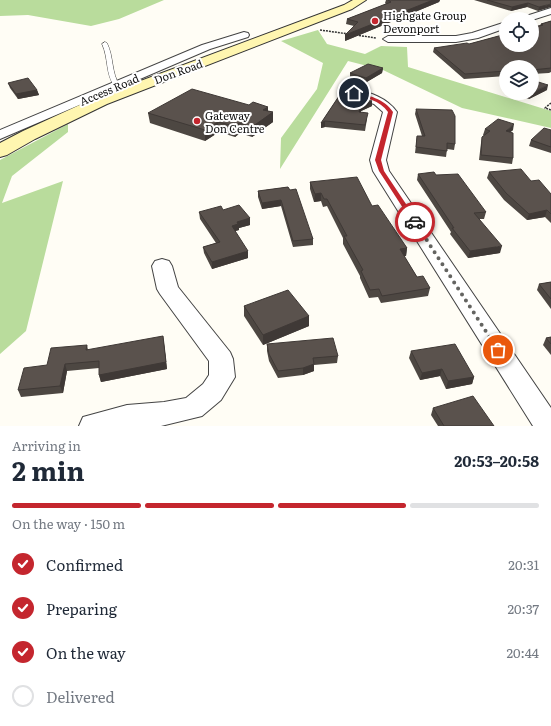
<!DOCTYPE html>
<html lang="en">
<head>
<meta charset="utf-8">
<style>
	:root { --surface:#fff; --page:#f6f6f7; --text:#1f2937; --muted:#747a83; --line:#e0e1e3; --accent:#c4262e }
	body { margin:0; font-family:Literata,serif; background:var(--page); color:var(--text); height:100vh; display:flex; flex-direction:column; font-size:15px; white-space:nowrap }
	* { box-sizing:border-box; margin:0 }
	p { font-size:13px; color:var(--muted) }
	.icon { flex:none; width:22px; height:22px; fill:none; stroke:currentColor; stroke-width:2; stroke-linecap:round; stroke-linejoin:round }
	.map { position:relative; height:426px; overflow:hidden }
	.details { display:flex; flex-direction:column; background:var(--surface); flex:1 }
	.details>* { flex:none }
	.buttons { position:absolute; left:499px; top:12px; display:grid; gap:8px }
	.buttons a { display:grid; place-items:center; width:40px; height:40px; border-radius:50%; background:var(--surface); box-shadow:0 4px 16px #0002; font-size:20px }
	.pin { position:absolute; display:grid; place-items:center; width:34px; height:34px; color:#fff; margin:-17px; border:2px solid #fff; border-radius:50%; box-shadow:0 1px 4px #0007 }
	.courier { position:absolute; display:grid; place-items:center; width:40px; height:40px; margin:-20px; border:3px solid #c4262e; border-radius:50%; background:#fff; color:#222; box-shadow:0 1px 5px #0007 }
	.overview em { font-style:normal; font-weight:700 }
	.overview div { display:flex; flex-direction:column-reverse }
	.overview { display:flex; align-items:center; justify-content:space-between; height:68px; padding:0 12px }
	h1 { font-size:26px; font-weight:700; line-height:30px }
	.bar { display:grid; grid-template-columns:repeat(4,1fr); gap:6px 4px; align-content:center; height:48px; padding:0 12px }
	.bar i { height:5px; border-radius:3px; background:var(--line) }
	.bar .current { background:var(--accent) }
	.bar p { grid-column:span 4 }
	ol { padding:0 12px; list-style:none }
	li { display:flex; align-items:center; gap:12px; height:44px }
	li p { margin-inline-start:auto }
	li .icon { padding:4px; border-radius:50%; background:var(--accent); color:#fff; stroke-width:4 }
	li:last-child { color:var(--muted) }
	li i { width:22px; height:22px; border:2px solid var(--line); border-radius:50% }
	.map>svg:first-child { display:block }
	.forest { fill:#b9dc9c }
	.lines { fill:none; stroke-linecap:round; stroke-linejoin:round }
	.service-casing { stroke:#444; stroke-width:1 }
	.minor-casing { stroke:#444; stroke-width:2 }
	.secondary-casing { stroke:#333; stroke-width:2 }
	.path { stroke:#333; stroke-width:1.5; stroke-dasharray:2 1; stroke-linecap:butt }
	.service { fill:#fff; fill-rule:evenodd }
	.minor { fill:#fff; fill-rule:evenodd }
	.secondary { fill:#fff6b0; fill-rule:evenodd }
	.wall { fill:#4d4742 }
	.shaded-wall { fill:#3f3936 }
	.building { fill:#5a524d; stroke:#3f3936 }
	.route { fill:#c4262e }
	.done { stroke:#646461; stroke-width:4; stroke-dasharray:0 7.2 }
	.poi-dot { fill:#c4262e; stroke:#fff; stroke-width:1.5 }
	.labels { text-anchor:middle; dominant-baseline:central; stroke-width:4; stroke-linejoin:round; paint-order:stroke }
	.far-poi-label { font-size:11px; fill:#111; stroke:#fff; text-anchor:start }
	.far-street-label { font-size:11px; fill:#111; stroke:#fff }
</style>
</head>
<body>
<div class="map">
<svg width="551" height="426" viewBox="0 0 551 426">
	<rect width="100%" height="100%" fill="#fffdf5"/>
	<g class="forest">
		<polygon points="0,0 164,0 119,19 91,26 28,15 0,16"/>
		<polygon points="318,30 327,44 365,54 381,46 407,47 408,67 551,111 551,128 462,108 383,70 348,61 280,169 281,138 317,89 323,63 281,41"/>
		<polygon points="68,124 68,132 12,176 2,203 63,181 26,331 0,354 0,160"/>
	</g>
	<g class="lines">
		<defs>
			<path id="service" d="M105,42L107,43C114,57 111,73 120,86L119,87H115C105,74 109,59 102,44Z"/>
			<g id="minor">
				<polygon points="551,8 551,14 532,20 521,19 523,17"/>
				<polygon points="506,22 506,28 478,38 456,42 388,42 383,39 388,36 456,36 472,33"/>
				<polygon points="244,32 248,33 249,35 248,37 210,49 0,139 0,130 202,45"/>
				<path d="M354,89C371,93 386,97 397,112L386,160L389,171L551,408V426H533L373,171L370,160L383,112L374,104L349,96L348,93L349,90Z"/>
				<polygon points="162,259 169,261 172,266 178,287 230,352 233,359 235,377 221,400 202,416 161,426 79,426 83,417 127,405 164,402 186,398 203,384 209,375 209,361 160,294 157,289 152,266 155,261"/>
			</g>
			<polygon id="secondary" points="353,0 366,0 352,9 107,104 35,139 7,155 0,157 0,143 23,131 95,98 344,5"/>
		</defs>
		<use href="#service" class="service-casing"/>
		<use href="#minor" class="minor-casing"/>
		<use href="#secondary" class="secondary-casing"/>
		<g class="path">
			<polyline points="320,30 349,34"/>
			<polyline points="356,35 376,38"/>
			<polyline points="551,103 545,108 551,110"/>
		</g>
		<use href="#service" class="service"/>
		<use href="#minor" class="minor"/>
		<use href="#secondary" class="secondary"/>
	</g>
	<g class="wall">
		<polygon points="386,0 440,0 439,2 345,41 354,26 346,24 347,19 386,4 385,3"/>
		<polygon points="474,0 551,0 538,11 527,7 511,11"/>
		<polygon points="551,21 551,72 549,73 532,74 532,67 506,67 506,76 464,79 433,52 434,48 469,44 540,25 541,24"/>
		<polygon points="383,68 382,73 365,83 350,78 350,73"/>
		<polygon points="8,83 37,90 39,95 18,99 10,88"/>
		<polygon points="547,90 529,99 512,93 532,93"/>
		<polygon points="339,96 372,106 361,111 361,113 367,119 365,131 325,127 321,128 321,123"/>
		<polygon points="249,105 268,107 268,111 273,112 273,122 252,137 240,133 235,137 219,132 205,141 150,123 148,113"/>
		<polygon points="416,109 455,144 454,150 447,149 446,157 415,153 417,136 422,136 415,114"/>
		<polygon points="485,129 513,130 510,132 513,158 512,164 479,160 481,143 482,137 484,135 483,135"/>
		<polygon points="551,130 551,153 529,146 531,140"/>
		<polygon points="489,172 531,181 551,194 551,223 545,217 527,220 504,200 487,178"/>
		<polygon points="418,174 436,175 486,212 484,219 479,219 500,253 468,258 450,234 451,232 417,180"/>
		<polygon points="310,182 372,206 407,248 406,256 404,256 417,277 430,288 428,296 381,303 378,297 369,298 360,278 360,276 343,244 343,238 327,206 323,207 321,201 314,202 310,189"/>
		<polygon points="288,187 313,239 313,245 293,247 281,206 262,209 258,197 258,191"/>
		<polygon points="223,210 250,218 250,225 239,228 239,230 235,231 248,258 212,269 204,253 203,247 216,243 200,219 199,212"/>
		<polygon points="551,282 551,309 537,290 539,284"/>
		<polygon points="244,306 309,316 309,326 263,345 244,316"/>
		<polygon points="551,337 551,355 543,345 546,338"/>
		<polygon points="164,343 167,369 101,382 99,375 99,368 67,371 63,393 21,397 18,390 87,345 88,350"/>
		<polygon points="267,344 338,356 337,363 314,365 314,371 303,375 278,378 269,361 267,351"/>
		<polygon points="411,351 474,377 472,384 446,389 440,376 420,380 409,358"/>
		<polygon points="433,408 494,426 438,426 431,415"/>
	</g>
	<g class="shaded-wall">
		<polygon points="433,0 440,0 439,2 345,41 345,35"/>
		<polygon points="528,3 527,7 511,11 512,7"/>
		<polygon points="551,4 551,7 538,11 539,7"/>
		<polygon points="383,68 382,73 365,83 366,78"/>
		<polygon points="548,85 547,90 529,99 530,94"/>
		<polygon points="37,90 39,95 18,99 16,94"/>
		<polygon points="372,101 372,106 361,111 358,118 358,107"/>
		<polygon points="268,107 268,115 273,112 273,122 252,137 252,127 263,110"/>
		<polygon points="325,121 325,127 321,128 321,123"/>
		<polygon points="218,122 219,132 205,141 205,130"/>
		<polygon points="239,123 240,133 235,137 234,126"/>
		<polygon points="514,124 513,130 505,137 506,131"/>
		<polygon points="321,193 321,201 314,202 315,194"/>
		<polygon points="281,200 281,206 262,209 262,203"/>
		<polygon points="547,210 545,217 527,220 529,214"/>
		<polygon points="250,218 250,225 239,228 239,230 232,232 232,226 237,222"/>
		<polygon points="502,246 500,253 468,258 470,251"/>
		<polygon points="407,248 406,256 399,257 400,249"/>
		<polygon points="248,251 248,258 212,269 212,262"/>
		<polygon points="309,316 309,326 263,345 263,335"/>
		<polygon points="163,336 167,369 101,382 99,375"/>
		<polygon points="65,364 67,371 63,393 60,386"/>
		<polygon points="314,364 314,371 303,375 303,368"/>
		<polygon points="442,369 440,376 420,380 422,373"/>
		<polygon points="474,377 472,384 446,389 448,381"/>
	</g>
	<g class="building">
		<polygon points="388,0 433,0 345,35 358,22 347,19 391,2"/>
		<polygon points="487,0 551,0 551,4 539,7 528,3 512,7"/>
		<polygon points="551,21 551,68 532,70 532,67 506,67 506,71 465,74 434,48 467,43 469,44 506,34 506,45 532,45 532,28 543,25 541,24"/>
		<polygon points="368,64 383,68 366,78 350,73"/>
		<polygon points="28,78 37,90 16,94 8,83"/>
		<polygon points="532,80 548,85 530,94 527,93 532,93"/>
		<polygon points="192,89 249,105 253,102 268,107 263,110 273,112 252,127 239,123 234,126 218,122 205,130 148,113"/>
		<polygon points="339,96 372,101 358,107 361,107 359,112 368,113 365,125 325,121 321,123"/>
		<polygon points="416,109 452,110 455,116 455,144 447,143 447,151 416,147 417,136 425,136"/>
		<polygon points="498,119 514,124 506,131 513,133 513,158 481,155 482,137 490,131 485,129"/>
		<polygon points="544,128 551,130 551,147 531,140"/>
		<polygon points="521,169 531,181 539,180 551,194 551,214 547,210 529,214 506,193 489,172"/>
		<polygon points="434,172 436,175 458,174 486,212 474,213 502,246 470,251 452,228 454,228 418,174"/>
		<polygon points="357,177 372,206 378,205 407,248 400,249 417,277 423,276 430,288 382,296 379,289 370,290 361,271 363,270 344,236 347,236 327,199 324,199 321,193 315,194 310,182"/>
		<polygon points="288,187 290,190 296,189 313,239 293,241 281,200 262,203 258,191"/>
		<polygon points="239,205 250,218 237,222 238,224 232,226 248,251 212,262 203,247 220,242 199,212 221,206 223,210"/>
		<polygon points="551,282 551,299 539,284"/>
		<polygon points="288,290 309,316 263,335 244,306"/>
		<polygon points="163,336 166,362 99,375 99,361 65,364 60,386 18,390 24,368 47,365 51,348 87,345 86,350"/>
		<polygon points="551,337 551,344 546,338"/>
		<polygon points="333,338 338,356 313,358 314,364 303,368 278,371 269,354 267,344"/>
		<polygon points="455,344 474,377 448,381 442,369 422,373 411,351"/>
		<polygon points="473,396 494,426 444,426 433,408"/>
	</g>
	<path class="route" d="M354,91C368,96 384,98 393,112L381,160L384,171L418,222L417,224L412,222L379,171L375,160L388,112C380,100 365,98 352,94Z"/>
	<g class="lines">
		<polyline class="done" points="415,222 498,350"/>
	</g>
	<g class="poi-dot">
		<circle cx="375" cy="21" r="4"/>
		<circle cx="197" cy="121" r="4"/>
	</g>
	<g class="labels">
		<g class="far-poi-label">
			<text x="383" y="15">Highgate Group<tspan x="383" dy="13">Devonport</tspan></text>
			<text x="205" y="115">Gateway<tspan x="205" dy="13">Don Centre</tspan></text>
		</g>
		<g class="far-street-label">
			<text transform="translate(178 71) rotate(-20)">Don Road</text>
			<text transform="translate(109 89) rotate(-23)">Access Road</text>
		</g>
	</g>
</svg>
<div class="buttons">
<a><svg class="icon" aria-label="locate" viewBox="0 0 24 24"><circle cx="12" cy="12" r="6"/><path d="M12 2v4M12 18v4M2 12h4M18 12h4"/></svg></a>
<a><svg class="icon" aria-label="layers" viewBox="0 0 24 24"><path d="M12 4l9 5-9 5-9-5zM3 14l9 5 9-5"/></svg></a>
</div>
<div class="pin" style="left:498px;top:350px;background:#ea580c"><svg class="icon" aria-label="bag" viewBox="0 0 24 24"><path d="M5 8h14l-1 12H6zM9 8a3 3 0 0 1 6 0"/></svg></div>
<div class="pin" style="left:354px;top:93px;background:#1f2937"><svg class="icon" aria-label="home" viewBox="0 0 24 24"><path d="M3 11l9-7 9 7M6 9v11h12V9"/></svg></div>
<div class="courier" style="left:415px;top:222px"><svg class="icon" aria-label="car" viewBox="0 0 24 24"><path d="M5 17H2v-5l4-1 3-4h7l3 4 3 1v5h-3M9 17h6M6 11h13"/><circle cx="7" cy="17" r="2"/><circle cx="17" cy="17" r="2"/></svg></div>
</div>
<section class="details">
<div class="overview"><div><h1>2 min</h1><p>Arriving in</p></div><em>20:53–20:58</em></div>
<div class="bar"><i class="current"></i><i class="current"></i><i class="current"></i><i></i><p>On the way · 150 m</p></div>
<ol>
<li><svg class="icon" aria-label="check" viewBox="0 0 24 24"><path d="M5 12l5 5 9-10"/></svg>Confirmed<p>20:31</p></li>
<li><svg class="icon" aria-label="check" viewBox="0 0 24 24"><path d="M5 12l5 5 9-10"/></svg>Preparing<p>20:37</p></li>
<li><svg class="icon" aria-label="check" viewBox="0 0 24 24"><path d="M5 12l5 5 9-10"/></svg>On the way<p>20:44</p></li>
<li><i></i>Delivered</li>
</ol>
</section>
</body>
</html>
